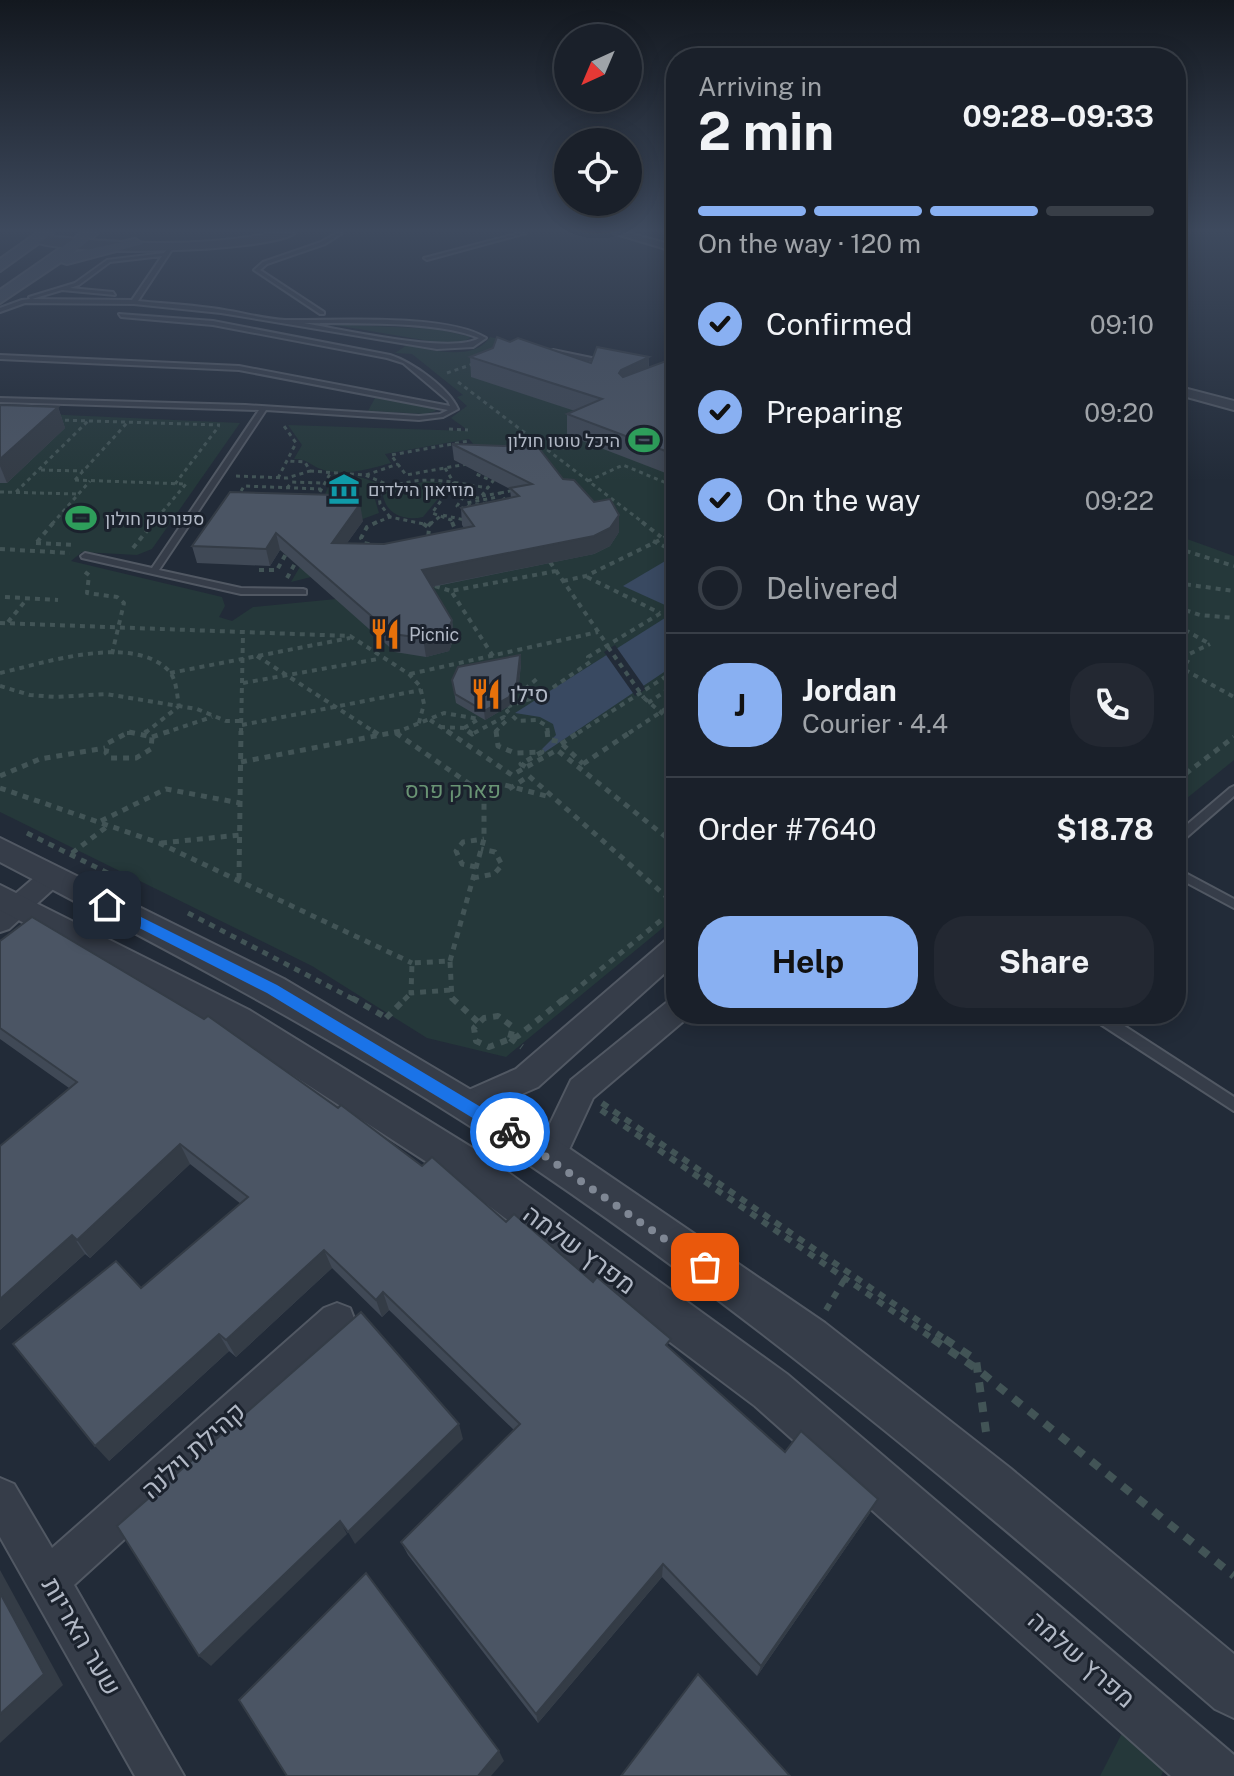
<!DOCTYPE html>
<html lang="en">
<head>
<meta charset="utf-8">
<style>
	:root { --surface:#1a202a; --page:#232832; --text:#f1f3f6; --muted:#9fa3a8; --line:#383e47; --accent:#89b0f2 }
	body { margin:0; font-family:"Public Sans",Heebo,sans-serif; background:var(--page); color:var(--text); height:100vh; display:flex; flex-direction:column; font-size:30px; white-space:nowrap }
	* { box-sizing:border-box; margin:0 }
	p { font-size:26px; color:var(--muted) }
	.icon { flex:none; width:44px; height:44px; fill:none; stroke:currentColor; stroke-width:2; stroke-linecap:round; stroke-linejoin:round }
	.map { position:relative; flex:1; overflow:hidden }
	.details { position:absolute; left:666px; top:48px; width:520px; height:976px; display:flex; flex-direction:column; background:var(--surface); border-radius:32px; box-shadow:0 4px 20px #0003,0 0 0 2px var(--line) }
	.details>* { flex:none }
	.needle { width:52px; rotate:224deg }
	.buttons { position:absolute; left:554px; top:24px; display:grid; gap:16px }
	.buttons a { display:grid; place-items:center; width:88px; height:88px; border-radius:50%; background:var(--surface); box-shadow:0 4px 20px #0003,0 0 0 2px var(--line); font-size:40px }
	.pin { position:absolute; display:grid; place-items:center; width:68px; height:68px; color:#fff; margin:-34px; border-radius:16px; box-shadow:0 4px 12px #0006 }
	.courier { position:absolute; display:grid; place-items:center; width:80px; height:80px; margin:-40px; border:6px solid #1a73e8; border-radius:50%; background:#fff; color:#222; box-shadow:0 2px 10px #0007 }
	.summary em { font-style:normal; font-weight:700 }
	.summary div { display:flex; flex-direction:column-reverse }
	.summary { display:flex; align-items:center; justify-content:space-between; height:136px; padding:0 32px }
	h1 { font-size:52px; font-weight:700; line-height:60px }
	.bar { display:grid; grid-template-columns:repeat(4,1fr); gap:12px 8px; align-content:center; height:96px; padding:0 32px }
	.bar i { height:10px; border-radius:6px; background:var(--line) }
	.bar .current { background:var(--accent) }
	.bar p { grid-column:span 4 }
	.line { display:flex; align-items:center; gap:20px; padding:0 32px; border-top:2px solid var(--line) }
	.line div { flex:1 }
	.round { display:grid; place-items:center; flex:none; width:84px; height:84px; border-radius:32px; background:var(--page) }
	ol { padding:0 32px; list-style:none }
	li { display:flex; align-items:center; gap:24px; height:88px }
	li p { margin-inline-start:auto }
	li .icon { padding:8px; border-radius:50%; background:var(--accent); color:#111; stroke-width:4 }
	li:last-child { color:var(--muted) }
	li i { width:44px; height:44px; border:4px solid var(--line); border-radius:50% }
	.button { display:flex; gap:16px; margin-top:auto; padding:16px 32px }
	.button a { flex:1; height:92px; border-radius:32px; background:var(--accent); color:#111; font-size:32px; font-weight:700; line-height:92px; text-align:center }
	.button a+a { background:var(--page); color:var(--text) }
	.map>svg:first-child { display:block }
	.green { fill:#25383a }
	.water { fill:#394961 }
	.pier { fill:#222b38 }
	.lines { fill:none; stroke-linecap:round; stroke-linejoin:round }
	.service-casing { stroke:#515863; stroke-width:4 }
	.minor-casing { stroke:#515863; stroke-width:4 }
	.tertiary-casing { stroke:#515863; stroke-width:4 }
	.secondary-casing { stroke:#515863; stroke-width:4 }
	.path-far4 { stroke:#425456; stroke-width:3; stroke-dasharray:4 4; stroke-linecap:butt }
	.path-far3 { stroke:#425456; stroke-width:4; stroke-dasharray:5 5; stroke-linecap:butt }
	.path-far2 { stroke:#425456; stroke-width:5; stroke-dasharray:6 6; stroke-linecap:butt }
	.path-far1 { stroke:#425456; stroke-width:6; stroke-dasharray:7 7; stroke-linecap:butt }
	.path { stroke:#425456; stroke-width:8; stroke-dasharray:10 10; stroke-linecap:butt }
	.service { fill:#363d49; fill-rule:evenodd }
	.minor { fill:#363d49; fill-rule:evenodd }
	.tertiary { fill:#363d49; fill-rule:evenodd }
	.secondary { fill:#444d5b; fill-rule:evenodd }
	.path-bridge-far1 { stroke:#425456; stroke-width:3; stroke-dasharray:4 4; stroke-linecap:butt }
	.path-bridge { stroke:#425456; stroke-width:4; stroke-dasharray:5 5; stroke-linecap:butt }
	.wall { fill:#404956 }
	.shaded-wall { fill:#343c46 }
	.building { fill:#4b5564; stroke:#343c46; stroke-width:2 }
	.route { fill:#1a73e8 }
	.done { stroke:#7f8794; stroke-width:8; stroke-dasharray:0 14.4 }
	.labels { text-anchor:middle; dominant-baseline:central; stroke-width:6; stroke-linejoin:round; paint-order:stroke }
	.far-poi-label { font-size:18px; fill:#b1b8c5; stroke:#1b222d; text-anchor:start }
	.poi-label { font-size:22px; fill:#b1b8c5; stroke:#1b222d; text-anchor:start }
	.park-label { font-size:22px; fill:#699474; stroke:#1b222d }
	.near-street-label { font-size:26px; fill:#b1b8c5; stroke:#1b222d }
</style>
</head>
<body>
<div class="map">
<svg width="1234" height="1776" viewBox="0 0 1234 1776">
	<rect width="100%" height="100%" fill="#222b38"/>
	<g class="green">
		<polygon points="329,324 437,329 471,337 462,343 447,344"/>
		<path d="M490,337L676,375V917L506,1057L427,1038L312,966L0,812V412L240,423L152,549L137,555L82,552L71,561L222,597L225,606L219,617L232,621L253,607L336,599L311,577L291,582L301,565L586,520L487,460L469,439L385,454L391,463C369,469 341,478 318,468C308,463 306,459 294,459L302,445L288,425L469,431L451,418L467,406L457,397L463,395L412,354L395,353L407,345C432,350 474,362 490,337Z"/>
		<polygon points="375,398 433,408 436,411 425,414 368,411"/>
		<polygon points="335,474 363,478 386,486 374,496 379,513 360,520 316,512"/>
		<path d="M427,481L450,484L423,517C405,521 387,515 383,496L386,491Z"/>
		<polygon points="1176,535 1234,556 1234,760 1176,807"/>
		<polygon points="1136,1706 1178,1741 1161,1776 1100,1776"/>
	</g>
	<g class="water">
		<polygon points="672,557 676,559 676,610 623,586"/>
		<polygon points="676,611 676,664 545,752 542,749 556,735 553,724 540,717 515,713"/>
	</g>
	<polygon class="pier" points="615,645 646,689 635,696 604,652"/>
	<g class="lines">
		<defs>
			<g id="service">
				<polygon points="337,233 342,233 325,244 267,264 260,270 324,312 324,314 320,314 254,270 263,262 321,242"/>
				<polygon points="520,233 526,233 427,260 424,258"/>
				<path d="M172,243L175,245L138,301C166,304 195,305 224,310C244,313 265,319 285,320C334,321 446,313 486,338L473,347L437,349L221,313L134,304L25,303L0,312V308L22,300L30,299L29,297L75,283L107,260L164,253ZM162,256L132,300L32,299L62,290L115,295L113,292L70,288L79,285L110,262ZM304,323C352,324 436,320 479,338C454,355 338,329 304,323Z"/>
				<path d="M119,314L213,321L390,355C412,362 449,388 458,409L443,417L419,420L266,410L159,570L241,588L303,589L306,590V594H241L82,558L81,556L85,553L152,568L259,410L0,402V398L245,405L419,416L440,414L448,410L239,370L0,359V355L239,366L450,406L448,401L403,363L387,358L213,325L121,317Z"/>
				<polygon points="553,350 606,361 609,363 606,365 551,353 551,351"/>
				<polygon points="1234,786 1234,796 1180,843 1176,844 1176,834 1230,788"/>
				<polygon points="1176,868 1234,899 1234,908 1176,877"/>
				<polygon points="1089,1014 1106,1014 1234,1097 1234,1111 1091,1018"/>
			</g>
			<g id="minor">
				<polygon points="613,233 629,233 676,246 676,252"/>
				<polygon points="1176,386 1234,401 1234,410 1176,394"/>
				<polygon points="51,868 60,871 64,877 60,883 9,929 0,932 0,907 42,871"/>
				<polygon points="676,937 676,963 538,1087 466,1118 455,1114 450,1105 455,1096 516,1069 666,940"/>
				<polygon points="676,1000 676,1014 689,1014 686,1019 593,1098 561,1167 550,1171 539,1167 534,1157 571,1080 666,1003"/>
				<polygon points="337,1303 350,1308 355,1321 350,1334 74,1585 184,1776 135,1776 0,1537 0,1478 14,1484 52,1548 324,1308"/>
			</g>
			<g id="tertiary">
				<path d="M271,233H295C267,253 55,258 29,239L36,235C114,243 193,249 271,233Z"/>
				<path d="M0,838L284,979L564,1145L825,1323L1010,1468L1234,1654V1718L1215,1709C996,1520 777,1333 537,1170C366,1054 183,958 0,862Z"/>
				<polygon points="0,885 249,1010 484,1155 787,1374 1234,1755 1234,1776 1171,1776 755,1406 456,1181 223,1030 0,910"/>
			</g>
			<g id="secondary">
				<polygon points="37,233 53,233 0,271 0,259"/>
				<polygon points="82,233 98,233 73,253 135,239 143,244 67,264 61,262 0,303 0,290"/>
			</g>
		</defs>
		<use href="#service" class="service-casing"/>
		<use href="#minor" class="minor-casing"/>
		<use href="#tertiary" class="tertiary-casing"/>
		<use href="#secondary" class="secondary-casing"/>
		<g class="path-far4">
			<polyline points="447,373 476,363"/>
			<polyline points="458,382 645,524"/>
			<polyline points="57,420 220,425"/>
			<polyline points="449,429 468,430"/>
			<polyline points="467,464 406,475 391,455 469,441"/>
			<polyline points="445,468 454,483 432,513 451,520 453,524"/>
			<polyline points="41,470 83,471"/>
			<polyline points="310,471 365,475 391,486"/>
			<polyline points="366,475 398,464"/>
			<polyline points="236,476 287,478 310,471 305,462 288,461"/>
			<polyline points="278,478 296,443 284,426"/>
			<polyline points="75,480 185,484"/>
			<polyline points="75,480 127,423"/>
			<polyline points="588,481 623,465 676,487"/>
			<polyline points="175,484 219,426"/>
			<polyline points="287,488 292,482 324,483"/>
			<polyline points="0,492 77,494"/>
			<polyline points="16,492 88,421"/>
			<polyline points="500,493 515,490"/>
			<polyline points="237,498 244,486 321,489"/>
			<polyline points="316,499 331,472"/>
			<polyline points="487,503 469,506 466,503 498,497"/>
			<polyline points="465,509 457,506 464,496 480,498 493,481 476,474 476,466"/>
			<path d="M390,517L380,504L379,495C412,471 450,482 488,488"/>
			<polyline points="52,524 90,481"/>
			<polyline points="152,524 186,484"/>
			<polyline points="373,524 390,517 424,524"/>
			<polyline points="430,524 442,515 465,520"/>
		</g>
		<g class="path-far3">
			<polyline points="377,522 367,527 361,538 364,543 397,551 428,539 429,528 421,522"/>
			<polyline points="452,522 457,534"/>
			<polyline points="642,522 661,537"/>
			<polyline points="428,526 432,522"/>
			<polyline points="653,541 676,552"/>
			<polyline points="37,542 54,522"/>
			<polyline points="36,543 75,545"/>
			<polyline points="133,548 154,522"/>
			<polyline points="1176,548 1234,566"/>
			<polyline points="0,549 70,553"/>
			<polyline points="550,562 608,646"/>
			<polyline points="259,570 277,570 287,552"/>
			<polyline points="85,572 89,575 87,593 117,597 124,603 112,654"/>
			<polyline points="587,577 660,613"/>
			<polyline points="287,578 298,558"/>
			<polyline points="563,581 586,576 676,532"/>
			<polyline points="1176,583 1234,591"/>
			<polyline points="435,586 451,591"/>
			<polyline points="5,597 58,600"/>
			<polyline points="1176,607 1200,615 1234,618"/>
			<polyline points="8,622 27,599"/>
			<polyline points="0,623 350,636 409,674 420,686 424,704 418,726"/>
			<polyline points="1176,625 1210,644"/>
			<polyline points="1176,655 1190,663 1181,667"/>
			<polyline points="257,656 376,733"/>
			<polyline points="493,656 451,591 556,571"/>
			<polyline points="1181,658 1210,644"/>
			<polyline points="1176,665 1234,697"/>
			<path d="M0,673C44,663 133,633 169,671C177,680 177,696 179,707"/>
			<polyline points="170,673 350,638"/>
			<polyline points="410,674 598,632"/>
			<polyline points="243,683 378,659"/>
			<polyline points="0,686 30,695 56,697 106,694 197,709 226,721 242,721"/>
			<polyline points="525,689 539,677"/>
			<polyline points="644,698 676,725"/>
			<polyline points="648,703 676,684"/>
			<polyline points="430,720 450,733"/>
			<polyline points="242,725 421,690"/>
			<polyline points="440,727 464,728 471,733"/>
			<polyline points="464,728 479,719"/>
			<polyline points="127,733 134,733"/>
			<polyline points="145,733 178,707"/>
			<polyline points="164,733 212,717"/>
			<polyline points="241,733 243,633"/>
			<polyline points="395,733 444,713 479,719"/>
			<polyline points="474,733 504,717 507,720 494,733"/>
			<polyline points="548,733 547,726 537,720 518,721 507,711 512,708 509,706 542,695 590,662 588,657 661,613"/>
			<polyline points="578,733 676,670"/>
			<polyline points="629,733 676,702"/>
		</g>
		<g class="path-far2">
			<polyline points="373,731 379,735"/>
			<polyline points="447,731 512,775 557,750 676,845"/>
			<polyline points="468,731 472,734 477,731"/>
			<polyline points="496,731 498,746 515,753 542,752 521,764 526,767"/>
			<polyline points="547,731 548,739 560,742 583,764"/>
			<polygon points="129,732 152,737 151,749 136,758 110,758 106,753 108,743"/>
			<polyline points="145,733 147,731"/>
			<polyline points="396,733 484,794"/>
			<polyline points="152,737 170,731"/>
			<polyline points="561,744 581,731"/>
			<polyline points="241,762 401,731"/>
			<polyline points="583,764 632,731"/>
			<polyline points="0,776 40,759 105,748"/>
			<polyline points="1176,781 1234,737"/>
			<polyline points="0,788 159,843 412,963"/>
			<polyline points="509,789 529,776 676,905"/>
			<polyline points="484,794 501,784 550,797"/>
			<polyline points="101,821 166,789 240,803"/>
			<polyline points="27,833 136,887"/>
			<polyline points="161,843 240,835"/>
			<polyline points="72,853 109,825"/>
			<polyline points="476,867 462,864 456,851 463,842 484,839"/>
			<polyline points="473,878 494,874 502,865 495,852 481,849"/>
			<polyline points="239,879 241,731"/>
			<polyline points="188,913 355,1000"/>
			<polyline points="450,961 484,839 484,794"/>
			<polyline points="450,990 411,993 412,963 450,961 452,1000"/>
			<polyline points="404,1000 411,993"/>
			<polyline points="563,1000 676,908"/>
		</g>
		<g class="path-far1">
			<polyline points="352,998 387,1018"/>
			<polyline points="452,998 478,1022"/>
			<polyline points="386,1018 406,998"/>
			<polyline points="510,1038 522,1047"/>
			<polyline points="510,1038 513,1027 498,1016 484,1018 474,1028 476,1041 489,1047 518,1036 565,998"/>
			<polyline points="602,1103 948,1341"/>
			<polyline points="601,1110 936,1341"/>
			<polyline points="826,1310 846,1277"/>
		</g>
		<g class="path">
			<polyline points="933,1339 977,1369 1234,1576"/>
			<polyline points="945,1339 976,1360 986,1432"/>
		</g>
		<use href="#service" class="service"/>
		<use href="#minor" class="minor"/>
		<use href="#tertiary" class="tertiary"/>
		<use href="#secondary" class="secondary"/>
		<polyline class="path-bridge-far1" points="482,496 500,493 507,503"/>
		<polyline class="path-bridge" points="608,647 644,698"/>
	</g>
	<g class="wall">
		<polygon points="510,342 591,363 649,357 649,368 676,365 676,477 567,435 567,414 575,411 471,377 470,357"/>
		<polygon points="0,405 58,407 65,428 7,483 0,483"/>
		<polygon points="452,444 563,479 594,502 619,515 619,532 610,546 594,554 432,587 452,620 454,638 449,651 426,657 395,652 280,550 270,566 197,563 192,546 363,521 347,543 384,544 464,528 462,525 461,508 511,498 510,489 454,460"/>
		<polygon points="520,655 521,664 518,692 509,706 485,720 456,703 452,680"/>
		<polygon points="0,941 422,1166 506,1222 670,1349 785,1452 870,1513 757,1676 662,1577 538,1723 408,1555 401,1542 514,1430 389,1310 382,1317 332,1268 236,1357 229,1351 109,1461 141,1288 241,1204 190,1164 90,1258 85,1254 0,1330 69,1088 0,1039"/>
	</g>
	<g class="shaded-wall">
		<polygon points="649,357 648,377 621,390 619,373 621,370"/>
		<polygon points="58,407 65,428 7,483 0,466 0,459"/>
		<polygon points="360,504 363,521 335,560 332,543"/>
		<polygon points="619,515 619,532 610,546 594,554 424,588 422,570"/>
		<polygon points="276,533 280,550 270,566 266,549"/>
		<polygon points="452,620 454,638 449,651 426,657 423,638"/>
		<polygon points="520,655 521,664 518,692 509,706 485,720 484,711"/>
		<polygon points="180,1144 190,1164 90,1258 77,1240"/>
		<polygon points="72,1235 85,1254 0,1330 0,1299"/>
		<polygon points="324,1250 332,1268 236,1357 226,1340"/>
		<polygon points="383,1292 389,1310 382,1317 376,1300"/>
		<polygon points="219,1334 229,1351 109,1461 95,1446"/>
		<polygon points="459,1424 463,1439 355,1544 348,1532"/>
		<polygon points="878,1499 870,1513 757,1676 761,1666"/>
		<polygon points="340,1521 347,1534 211,1666 199,1656"/>
		<polygon points="663,1564 662,1577 538,1723 536,1714"/>
		<polygon points="0,1570 63,1685 0,1743"/>
		<polygon points="499,1751 504,1761 491,1776 478,1776"/>
	</g>
	<g class="building">
		<polygon points="497,337 510,342 518,338 591,363 597,347 649,357 621,370 619,373 623,377 666,361 676,365 676,455 567,414 602,399 470,357 493,348"/>
		<polygon points="0,405 58,407 0,459"/>
		<polygon points="534,442 563,479 574,480 594,502 610,499 619,515 610,528 594,536 422,570 452,620 447,633 423,638 392,634 276,533 266,549 192,546 230,492 337,495 360,504 332,543 384,544 474,526 461,508 519,496 510,488 532,484 452,444 504,446"/>
		<polygon points="520,655 517,682 509,697 484,711 455,694 452,680 458,667"/>
		<polygon points="32,917 204,1019 208,1016 338,1108 341,1105 422,1166 432,1157 506,1222 514,1214 593,1282 597,1277 671,1339 666,1345 785,1452 801,1431 878,1499 761,1666 663,1564 536,1714 401,1542 520,1424 383,1292 376,1300 324,1250 226,1340 219,1334 95,1446 13,1344 116,1261 141,1288 248,1197 180,1144 77,1240 72,1235 0,1299 0,1146 77,1082 0,1028 0,941"/>
		<polygon points="361,1312 459,1424 348,1532 340,1521 199,1656 117,1526"/>
		<polygon points="366,1573 499,1751 478,1776 287,1776 239,1700"/>
		<polygon points="0,1593 44,1674 0,1714"/>
		<polygon points="698,1674 790,1776 621,1776"/>
	</g>
	<linearGradient id="sky" x2="0" y2="1"><stop stop-color="#13181f"/><stop offset="0.48" stop-color="#3e4a5e"/><stop offset="1" stop-color="#3e4a5e" stop-opacity="0"/></linearGradient>
	<rect width="1234" height="481" fill="url(#sky)"/>
	<polygon class="route" points="102,902 111,902 277,985 516,1128 516,1137 504,1137 267,993 102,909"/>
	<g class="lines">
		<polyline class="done" points="510,1132 705,1267"/>
	</g>
	<defs>
		<symbol id="stadium-bare" viewBox="-9 -9 18 18"><path d="M0-5a6.5 5 0 1 0 0 10a6.5 5 0 1 0 0-10ZM-3.5-1.8h7v3.6h-7Z" fill="#2e9e5b" stroke="#1b222d" stroke-width="2.5" paint-order="stroke"/></symbol>
		<symbol id="museum-bare" viewBox="-9 -9 18 18"><path d="M0-6L6-3V-2H-6V-3ZM-5-1h2V3h-2ZM-1-1h2V3h-2ZM3-1h2V3H3ZM-6 4H6V6H-6Z" fill="#0f9aa8" stroke="#1b222d" stroke-width="2.5" paint-order="stroke"/></symbol>
		<symbol id="restaurant-bare" viewBox="-9 -9 18 18"><path d="M-5-6h1v4h1v-4h1v4h1v-4h1v5L-1.5 .5V6h-2V.5L-5-1ZM5-6V6H3V1.5H1.5Q1.5-4 5-6Z" fill="#e8710a" stroke="#1b222d" stroke-width="2.5" paint-order="stroke"/></symbol>
	</defs>
	<g fill-rule="evenodd">
		<use href="#stadium-bare" x="622" y="418" width="44" height="44"/>
		<use href="#museum-bare" x="322" y="467" width="44" height="44"/>
		<use href="#stadium-bare" x="59" y="496" width="44" height="44"/>
		<use href="#restaurant-bare" x="363" y="612" width="44" height="44"/>
		<use href="#restaurant-bare" x="464" y="672" width="44" height="44"/>
	</g>
	<g class="labels">
		<g class="far-poi-label">
			<text x="620" y="440" text-anchor="end">היכל טוטו חולון</text>
			<text x="368" y="489">מוזיאון הילדים</text>
			<text x="105" y="518">ספורטק חולון</text>
			<text x="409" y="634">Picnic</text>
		</g>
		<g class="poi-label">
			<text x="510" y="694">סילו</text>
		</g>
		<g class="park-label">
			<text x="453" y="790">פארק פרס</text>
		</g>
		<g class="near-street-label">
			<text transform="translate(580 1249) rotate(36)">מפרץ שלמה</text>
			<text transform="translate(193 1450) rotate(-42)">קהילת וילנה</text>
			<text transform="translate(82 1636) rotate(60)">שער האריות</text>
			<text transform="translate(1082 1659) rotate(41)">מפרץ שלמה</text>
		</g>
	</g>
</svg>
<div class="buttons">
<a><svg class="needle" viewBox="-14 -14 28 28"><path d="M0-13l5 13h-10z" fill="#e53935"/><path d="M0 13l5-13h-10z" fill="#9fa3a8"/></svg></a>
<a><svg class="icon" aria-label="locate" viewBox="0 0 24 24"><circle cx="12" cy="12" r="6"/><path d="M12 2v4M12 18v4M2 12h4M18 12h4"/></svg></a>
</div>
<div class="pin" style="left:705px;top:1267px;background:#ea580c"><svg class="icon" aria-label="bag" viewBox="0 0 24 24"><path d="M5 8h14l-1 12H6zM9 8a3 3 0 0 1 6 0"/></svg></div>
<div class="pin" style="left:107px;top:905px;background:#1f2937"><svg class="icon" aria-label="home" viewBox="0 0 24 24"><path d="M3 11l9-7 9 7M6 9v11h12V9"/></svg></div>
<div class="courier" style="left:510px;top:1132px"><svg class="icon" aria-label="bike" viewBox="0 0 24 24"><circle cx="6" cy="16" r="4"/><circle cx="18" cy="16" r="4"/><path d="M6 16l4-8h5l3 8M10 8l3 8H6M13 5h3"/></svg></div>
<section class="details">
<div class="summary"><div><h1>2 min</h1><p>Arriving in</p></div><em>09:28–09:33</em></div>
<div class="bar"><i class="current"></i><i class="current"></i><i class="current"></i><i></i><p>On the way · 120 m</p></div>
<ol>
<li><svg class="icon" aria-label="check" viewBox="0 0 24 24"><path d="M5 12l5 5 9-10"/></svg>Confirmed<p>09:10</p></li>
<li><svg class="icon" aria-label="check" viewBox="0 0 24 24"><path d="M5 12l5 5 9-10"/></svg>Preparing<p>09:20</p></li>
<li><svg class="icon" aria-label="check" viewBox="0 0 24 24"><path d="M5 12l5 5 9-10"/></svg>On the way<p>09:22</p></li>
<li><i></i>Delivered</li>
</ol>
<div class="line" style="height:144px"><b class="round" style="background:var(--accent);color:#111">J</b><div><b>Jordan</b><p>Courier · 4.4</p></div><a class="round"><svg class="icon" aria-label="phone" viewBox="0 0 24 24"><path d="M5 4h4l2 5-3 2q2 4 5 5l2-3 5 2v4C11 20 4 13 5 4z"/></svg></a></div>
<div class="line" style="height:104px"><div>Order #7640</div><b>$18.78</b></div>
<div class="button"><a>Help</a><a>Share</a></div>
</section>
</div>
</body>
</html>
